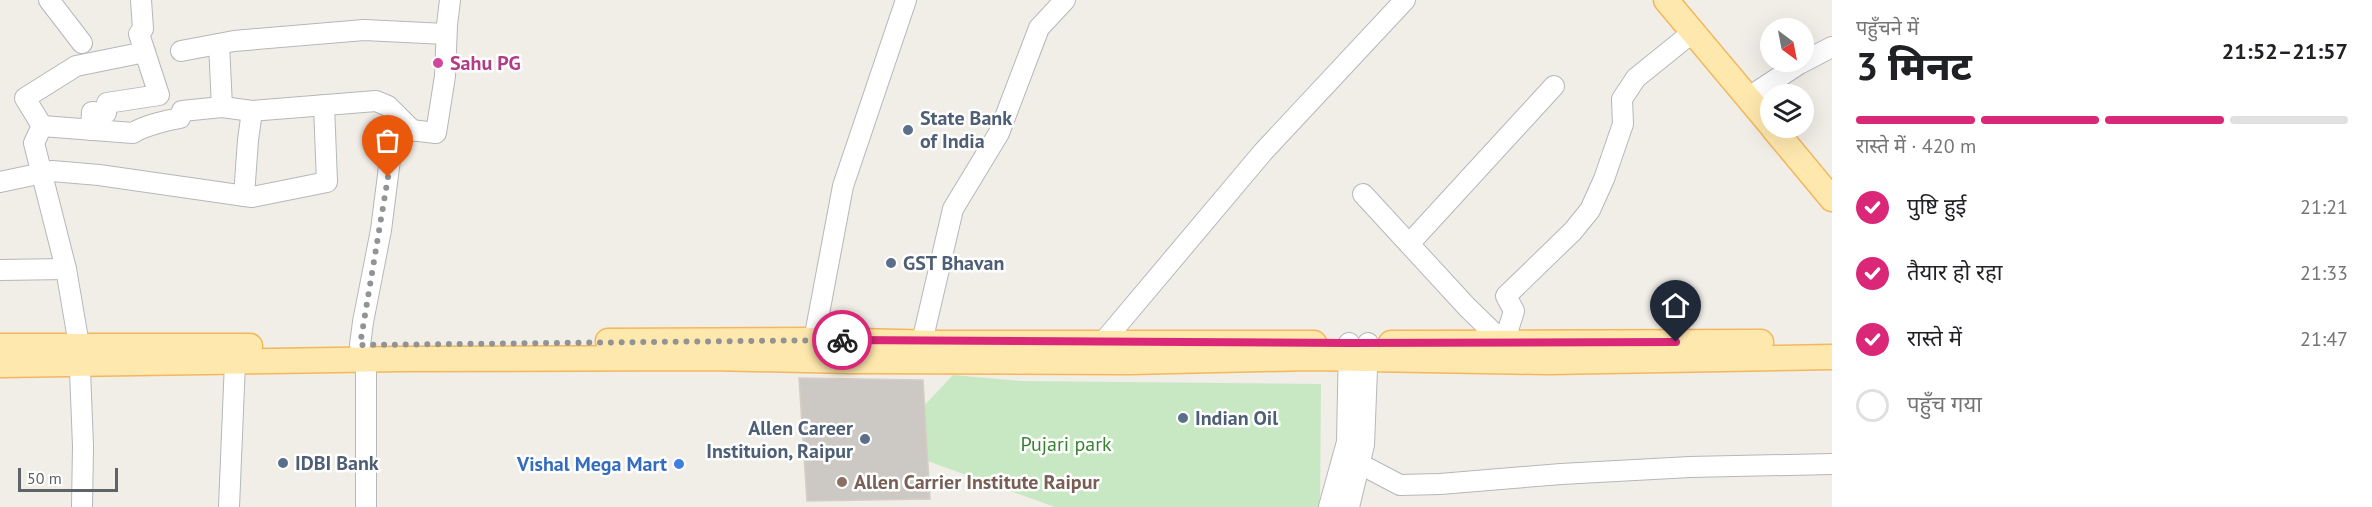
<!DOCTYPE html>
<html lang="hi">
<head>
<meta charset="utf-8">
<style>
	:root { --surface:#fff; --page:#f6f6f6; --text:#202124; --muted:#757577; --line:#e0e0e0; --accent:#db2777 }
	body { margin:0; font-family:"PT Sans","Noto Sans Devanagari",sans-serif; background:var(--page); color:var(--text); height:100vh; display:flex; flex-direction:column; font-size:22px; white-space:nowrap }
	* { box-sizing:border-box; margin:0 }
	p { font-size:20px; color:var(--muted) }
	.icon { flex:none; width:33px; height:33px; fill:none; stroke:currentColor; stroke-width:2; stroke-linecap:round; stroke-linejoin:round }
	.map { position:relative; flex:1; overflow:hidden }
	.drawer { display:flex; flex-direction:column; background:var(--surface); width:540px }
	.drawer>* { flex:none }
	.needle { width:39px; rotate:148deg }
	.buttons { position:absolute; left:1760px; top:18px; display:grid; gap:12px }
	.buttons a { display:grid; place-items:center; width:54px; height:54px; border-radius:50%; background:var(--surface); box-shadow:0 6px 24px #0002; font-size:30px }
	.scale { position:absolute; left:18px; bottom:15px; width:100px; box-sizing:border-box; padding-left:6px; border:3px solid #5e6367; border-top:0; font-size:16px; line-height:21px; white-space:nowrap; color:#5e6367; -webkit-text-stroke:4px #fff; paint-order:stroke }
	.pin { position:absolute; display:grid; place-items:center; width:51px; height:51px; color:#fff; margin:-62px -26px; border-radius:50% 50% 50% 0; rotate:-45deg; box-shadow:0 0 6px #0007 }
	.pin .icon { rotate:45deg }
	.courier { position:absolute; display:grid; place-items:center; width:60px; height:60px; margin:-30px; border:4px solid #db2777; border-radius:50%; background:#fff; color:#222; box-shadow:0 2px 8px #0007 }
	.head em { font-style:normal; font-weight:800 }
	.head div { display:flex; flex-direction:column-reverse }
	.head { display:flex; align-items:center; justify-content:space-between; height:102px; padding:0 24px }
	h1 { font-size:39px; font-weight:800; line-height:45px }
	.bar { display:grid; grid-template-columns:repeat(4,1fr); gap:9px 6px; align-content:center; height:72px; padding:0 24px }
	.bar i { height:8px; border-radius:4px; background:var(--line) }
	.bar .selected { background:var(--accent) }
	.bar p { grid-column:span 4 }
	ol { padding:0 24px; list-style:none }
	li { display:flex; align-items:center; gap:18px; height:66px }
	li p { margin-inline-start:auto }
	li .icon { padding:6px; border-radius:50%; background:var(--accent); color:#fff; stroke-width:4 }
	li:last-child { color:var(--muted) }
	li i { width:33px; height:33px; border:3px solid var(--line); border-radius:50% }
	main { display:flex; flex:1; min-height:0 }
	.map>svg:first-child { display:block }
	.green { fill:#c8e8c4 }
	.building { fill:#ccc8c3; stroke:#d6cec5; stroke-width:1.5 }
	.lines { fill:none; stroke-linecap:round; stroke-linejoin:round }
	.minor-casing { stroke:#b4b8bb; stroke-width:22 }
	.major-casing { stroke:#f3b75d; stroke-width:27 }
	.minor { stroke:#fff; stroke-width:20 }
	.major { stroke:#ffe8ae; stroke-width:24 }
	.done { stroke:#919394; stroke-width:6; stroke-dasharray:0 10.8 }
	.route { stroke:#db2777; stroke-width:8 }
	.hotel-dot { fill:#d1479c; stroke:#fff; stroke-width:2 }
	.service-dot { fill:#5c6f8a; stroke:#fff; stroke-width:2 }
	.shop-dot { fill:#3f7fe0; stroke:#fff; stroke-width:2 }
	.education-dot { fill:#8d6e63; stroke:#fff; stroke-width:2 }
	.labels { text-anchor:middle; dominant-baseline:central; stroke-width:5; stroke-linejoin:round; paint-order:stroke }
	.hotel-label { font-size:20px; font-weight:bold; fill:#b23c85; stroke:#fff; text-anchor:start }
	.service-label { font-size:20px; font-weight:bold; fill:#4e5e75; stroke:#fff; text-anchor:start }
	.park-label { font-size:20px; fill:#398233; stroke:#fff }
	.shop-label { font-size:20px; font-weight:bold; fill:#366cbe; stroke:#fff; text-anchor:end }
	.education-label { font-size:20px; font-weight:bold; fill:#785e54; stroke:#fff; text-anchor:start }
</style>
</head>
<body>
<main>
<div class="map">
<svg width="1832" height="507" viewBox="0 0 1832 507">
	<rect width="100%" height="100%" fill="#f1ede7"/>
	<polygon class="green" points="953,375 1020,381 1321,384 1320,507 1055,507 886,446"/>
	<polygon class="building" points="799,378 923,380 930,499 807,501"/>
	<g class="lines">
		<defs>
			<g id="minor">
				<polyline points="49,0 82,43"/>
				<polyline points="219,44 222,107"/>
				<polyline points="181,51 234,41 364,30 446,34"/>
				<polyline points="1758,91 1799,64 1832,47"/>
				<path d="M42,126L133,133C143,126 168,120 180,118L182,111L222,107L252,111L376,101L388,106L413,131"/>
				<polyline points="42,126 34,143 66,269 79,345 83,446 82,507"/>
				<polyline points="42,126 25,98 76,66 145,52"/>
				<polyline points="91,130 92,112 106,113 107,103 159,95 139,34 143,29 141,0"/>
				<polyline points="0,182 52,171 99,175 252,197 327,182 324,105"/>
				<polyline points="1363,194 1467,307 1504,343 1514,311 1506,296 1573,231 1590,210 1604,179 1623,124 1622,99 1636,78 1693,32"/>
				<polyline points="244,196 248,140 252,111"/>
				<polyline points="1409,244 1554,86"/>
				<polyline points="0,270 66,269"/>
				<polyline points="814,340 843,186 906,0"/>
				<polyline points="1104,341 1263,152 1405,0"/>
				<polyline points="922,342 953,209 999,133 1039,28 1065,0"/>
				<polyline points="360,345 363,322 381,230 394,128 436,133 445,76 447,25 450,0"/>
				<polyline points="1360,464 1400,485 1440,484 1561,474 1690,467 1832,464"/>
				<polyline points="229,507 235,362"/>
				<polyline points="366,507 366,360"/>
				<polyline points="1329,507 1347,442 1349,343"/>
				<polyline points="1349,507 1364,445 1368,343"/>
			</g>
			<g id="major">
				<polyline points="1666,0 1770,124"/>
				<polyline points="1773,128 1832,199"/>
				<polyline points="608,341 814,340 942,343 1314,343"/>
				<polyline points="1391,343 1761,342"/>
				<polyline points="0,346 250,346"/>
				<polyline points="0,365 401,359 710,358 851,361 1129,362 1310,358 1548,362 1832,357"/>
			</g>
		</defs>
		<use href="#minor" class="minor-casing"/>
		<use href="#major" class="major-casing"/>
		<use href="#minor" class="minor"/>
		<use href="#major" class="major"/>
	</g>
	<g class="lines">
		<polyline class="done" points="388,177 360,345 842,340"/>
		<polyline class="route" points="842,340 1349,343 1676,342"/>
	</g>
	<circle class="hotel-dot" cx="438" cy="63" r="6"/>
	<g class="service-dot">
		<circle cx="908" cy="130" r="6"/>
		<circle cx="891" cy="263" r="6"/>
		<circle cx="1183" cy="418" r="6"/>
		<circle cx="865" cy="439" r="6"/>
		<circle cx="283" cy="463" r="6"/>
	</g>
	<circle class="shop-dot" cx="679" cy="464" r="6"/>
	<circle class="education-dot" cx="842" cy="482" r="6"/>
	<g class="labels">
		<g class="hotel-label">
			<text x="450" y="63">Sahu PG</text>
		</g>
		<g class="service-label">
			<text x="920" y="118">State Bank<tspan x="920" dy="23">of India</tspan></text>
			<text x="903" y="263">GST Bhavan</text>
			<text x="1195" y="418">Indian Oil</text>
			<text x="853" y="428" text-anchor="end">Allen Career<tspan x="853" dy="23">Instituion, Raipur</tspan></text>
			<text x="295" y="463">IDBI Bank</text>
		</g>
		<g class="park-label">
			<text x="1066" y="444">Pujari park</text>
		</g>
		<g class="shop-label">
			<text x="667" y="464">Vishal Mega Mart</text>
		</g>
		<g class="education-label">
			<text x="854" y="482">Allen Carrier Institute Raipur</text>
		</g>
	</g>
</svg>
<div class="buttons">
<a><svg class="needle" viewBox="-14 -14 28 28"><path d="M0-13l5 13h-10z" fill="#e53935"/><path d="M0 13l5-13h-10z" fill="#757577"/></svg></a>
<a><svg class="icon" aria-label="layers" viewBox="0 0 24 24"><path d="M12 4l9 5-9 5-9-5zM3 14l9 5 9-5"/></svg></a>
</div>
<div class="scale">50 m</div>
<div class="pin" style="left:388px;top:177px;background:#ea580c"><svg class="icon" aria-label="bag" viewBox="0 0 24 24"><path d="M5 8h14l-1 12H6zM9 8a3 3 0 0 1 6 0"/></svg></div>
<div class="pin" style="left:1676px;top:342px;background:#1f2937"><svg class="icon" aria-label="home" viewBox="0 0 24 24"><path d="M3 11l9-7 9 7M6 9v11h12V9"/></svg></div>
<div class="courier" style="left:842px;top:340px"><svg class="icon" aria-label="bike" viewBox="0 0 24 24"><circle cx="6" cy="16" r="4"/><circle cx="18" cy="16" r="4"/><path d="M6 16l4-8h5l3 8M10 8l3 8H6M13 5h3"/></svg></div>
</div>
<section class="drawer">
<div class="head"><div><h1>3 मिनट</h1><p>पहुँचने में</p></div><em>21:52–21:57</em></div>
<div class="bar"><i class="selected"></i><i class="selected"></i><i class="selected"></i><i></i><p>रास्ते में · 420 m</p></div>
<ol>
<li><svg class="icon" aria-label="check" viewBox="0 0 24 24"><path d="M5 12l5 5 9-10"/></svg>पुष्टि हुई<p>21:21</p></li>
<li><svg class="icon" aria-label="check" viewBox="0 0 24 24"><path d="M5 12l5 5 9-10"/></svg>तैयार हो रहा<p>21:33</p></li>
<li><svg class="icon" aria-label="check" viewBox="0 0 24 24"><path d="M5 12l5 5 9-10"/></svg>रास्ते में<p>21:47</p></li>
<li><i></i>पहुँच गया</li>
</ol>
</section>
</main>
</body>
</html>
